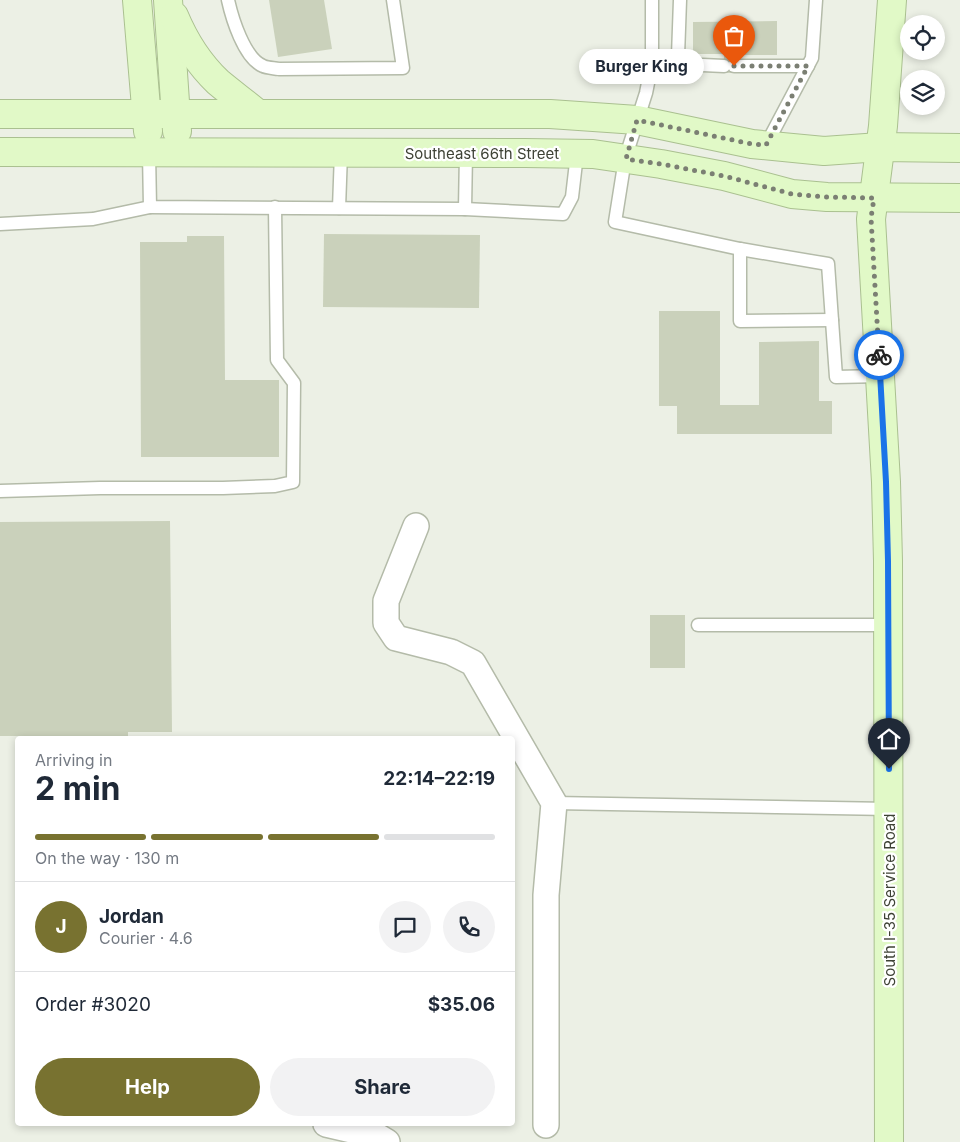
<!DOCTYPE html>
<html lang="en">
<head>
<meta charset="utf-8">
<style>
	:root { --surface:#fff; --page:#f2f2f3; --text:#1f2937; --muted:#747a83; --line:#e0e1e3; --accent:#787230 }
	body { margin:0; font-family:Inter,sans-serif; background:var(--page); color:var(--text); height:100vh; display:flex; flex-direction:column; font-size:19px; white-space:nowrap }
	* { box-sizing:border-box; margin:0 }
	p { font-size:16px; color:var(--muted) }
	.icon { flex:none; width:28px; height:28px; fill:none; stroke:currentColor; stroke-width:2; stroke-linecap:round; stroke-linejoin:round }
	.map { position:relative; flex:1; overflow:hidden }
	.panel { position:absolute; left:15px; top:736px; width:500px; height:390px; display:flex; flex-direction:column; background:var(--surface); border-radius:5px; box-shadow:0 2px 8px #0003 }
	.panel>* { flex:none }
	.tools { position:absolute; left:900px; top:15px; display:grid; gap:10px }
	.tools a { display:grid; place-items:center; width:45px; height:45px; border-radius:50%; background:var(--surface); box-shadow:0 2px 8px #0003; font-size:25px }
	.pin { position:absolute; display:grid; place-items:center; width:42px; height:42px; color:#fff; margin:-51px -21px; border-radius:50% 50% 50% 0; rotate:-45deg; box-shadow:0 0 5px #0007 }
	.pin .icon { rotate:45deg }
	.courier { position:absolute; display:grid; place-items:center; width:50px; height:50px; margin:-25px; border:4px solid #1a73e8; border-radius:50%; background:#fff; color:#222; box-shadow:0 1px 6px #0007 }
	.bubble { position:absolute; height:35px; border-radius:18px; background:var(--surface); box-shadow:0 2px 8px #0003; font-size:16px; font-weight:700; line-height:35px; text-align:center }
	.headline em { font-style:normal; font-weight:700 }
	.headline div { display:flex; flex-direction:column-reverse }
	.headline { display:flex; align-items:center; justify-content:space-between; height:85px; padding:0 20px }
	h1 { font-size:32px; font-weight:700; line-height:38px }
	.bar { display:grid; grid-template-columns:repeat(4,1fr); gap:8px 5px; align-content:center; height:60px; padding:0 20px }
	.bar i { height:6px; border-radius:4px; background:var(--line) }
	.bar .on { background:var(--accent) }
	.bar p { grid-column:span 4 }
	.line { display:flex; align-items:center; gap:12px; padding:0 20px; border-top:1px solid var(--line) }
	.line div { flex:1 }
	.round { display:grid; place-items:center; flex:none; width:52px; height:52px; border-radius:26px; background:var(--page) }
	.primary-button { display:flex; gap:10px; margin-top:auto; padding:10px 20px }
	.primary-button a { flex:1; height:58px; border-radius:30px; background:var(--accent); color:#fff; font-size:20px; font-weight:700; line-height:58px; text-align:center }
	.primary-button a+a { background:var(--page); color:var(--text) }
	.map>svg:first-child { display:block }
	.building { fill:#cad1bb }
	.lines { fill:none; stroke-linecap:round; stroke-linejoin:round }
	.lane-casing { stroke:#b4bba9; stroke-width:15 }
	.street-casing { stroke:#b4bba9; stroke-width:28 }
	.secondary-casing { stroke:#aac090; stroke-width:30 }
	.lane { stroke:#fff; stroke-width:12 }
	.street { stroke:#fff; stroke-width:25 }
	.secondary { stroke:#e1f9c7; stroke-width:28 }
	.done { stroke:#7b7f73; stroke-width:5; stroke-dasharray:0 9 }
	.route { stroke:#1a73e8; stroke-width:6 }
	.labels { text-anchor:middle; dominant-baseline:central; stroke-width:4.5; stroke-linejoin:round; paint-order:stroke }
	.street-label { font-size:15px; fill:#3e4235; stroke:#fff }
</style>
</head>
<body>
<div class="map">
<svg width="960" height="1142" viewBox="0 0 960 1142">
	<rect width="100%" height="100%" fill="#ecf0e5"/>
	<g class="building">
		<polygon points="269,0 324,0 332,49 278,57"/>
		<polygon points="777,21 777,55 734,55 734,73 724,73 724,54 693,54 693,22"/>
		<polygon points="324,234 480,235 479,308 323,307"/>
		<polygon points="187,236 224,236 225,380 279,380 279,457 141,457 140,242 187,242"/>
		<polygon points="659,311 720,311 720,405 759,405 759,342 819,341 819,401 832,401 832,434 677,434 677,406 659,406"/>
		<polygon points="170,521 172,732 128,732 128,739 77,739 77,736 0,736 0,522"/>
		<rect x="650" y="615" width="35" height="53"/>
	</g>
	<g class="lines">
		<defs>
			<g id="lane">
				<path d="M228,0C232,18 244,58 263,66C267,68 274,68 279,69L403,68L393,0"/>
				<polyline points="652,0 652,63 646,93 625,159 615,222 740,249 828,264 836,377 881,376"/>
				<polyline points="680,0 678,56 681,64 724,66"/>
				<polyline points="734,66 808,66"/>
				<polyline points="766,145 812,58 816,0"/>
				<polyline points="149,153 150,207 465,209 563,214 572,197 577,154"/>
				<polyline points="339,208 341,153"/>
				<polyline points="465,209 466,153"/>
				<polyline points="0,224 93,219 150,207"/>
				<polyline points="740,249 740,321 832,320"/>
				<polyline points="0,491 100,488 223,488 275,486 293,482 294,383 277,360 275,207"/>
				<polyline points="698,625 889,625"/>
				<polyline points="554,803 889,809"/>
			</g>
			<g id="street">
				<polyline points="416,526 386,601 386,623 396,638 451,652 473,663 554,803 546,895 546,1125"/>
				<polyline points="326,1124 377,1136 387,1142"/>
			</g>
			<g id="secondary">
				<polyline points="137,0 148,131"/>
				<polyline points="168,0 177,131"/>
				<path d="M174,16C184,40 199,64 218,82C231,93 245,103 258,114"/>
				<polyline points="0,114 550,114 637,120 752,144 824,151 880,147 960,148"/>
				<polyline points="0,152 525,153 593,154 661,164 724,176 792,194 827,197 960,198"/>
				<polyline points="889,1142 888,561 886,482 871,219 883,126 892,0"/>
			</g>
		</defs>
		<use href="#lane" class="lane-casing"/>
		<use href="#street" class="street-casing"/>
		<use href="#secondary" class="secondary-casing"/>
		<use href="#lane" class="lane"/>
		<use href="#street" class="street"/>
		<use href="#secondary" class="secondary"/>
	</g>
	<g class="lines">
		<polyline class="done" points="734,66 808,66 766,145 752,144 637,120 626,159 661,164 724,176 792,194 827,197 874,198 871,218 879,355"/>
		<polyline class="route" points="879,355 886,482 888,561 889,769"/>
	</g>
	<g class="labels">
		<g class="street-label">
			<text x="482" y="153">Southeast 66th Street</text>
			<text transform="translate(889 900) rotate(-90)">South I-35 Service Road</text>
		</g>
	</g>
</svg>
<div class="tools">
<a><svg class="icon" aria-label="locate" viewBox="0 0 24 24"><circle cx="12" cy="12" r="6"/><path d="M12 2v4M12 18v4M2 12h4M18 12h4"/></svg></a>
<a><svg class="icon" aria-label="layers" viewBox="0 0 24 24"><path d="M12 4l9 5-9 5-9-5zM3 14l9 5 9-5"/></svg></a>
</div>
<div class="pin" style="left:734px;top:66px;background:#ea580c"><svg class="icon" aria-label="bag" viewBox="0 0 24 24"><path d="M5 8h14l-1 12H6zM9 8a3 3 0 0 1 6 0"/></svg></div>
<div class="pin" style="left:889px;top:769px;background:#1f2937"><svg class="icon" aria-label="home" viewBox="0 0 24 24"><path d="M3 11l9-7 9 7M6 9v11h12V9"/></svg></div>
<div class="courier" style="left:879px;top:355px"><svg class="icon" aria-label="bike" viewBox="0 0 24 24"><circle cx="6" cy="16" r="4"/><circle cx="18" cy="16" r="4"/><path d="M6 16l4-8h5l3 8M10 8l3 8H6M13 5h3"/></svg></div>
<div class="bubble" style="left:579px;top:49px;width:125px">Burger King</div>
<section class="panel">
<div class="headline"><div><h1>2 min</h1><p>Arriving in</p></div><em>22:14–22:19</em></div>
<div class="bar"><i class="on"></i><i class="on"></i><i class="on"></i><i></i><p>On the way · 130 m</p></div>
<div class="line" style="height:90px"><b class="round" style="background:var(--accent);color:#fff">J</b><div><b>Jordan</b><p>Courier · 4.6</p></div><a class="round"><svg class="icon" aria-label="chat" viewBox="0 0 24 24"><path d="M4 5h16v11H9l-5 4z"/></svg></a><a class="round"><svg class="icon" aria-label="phone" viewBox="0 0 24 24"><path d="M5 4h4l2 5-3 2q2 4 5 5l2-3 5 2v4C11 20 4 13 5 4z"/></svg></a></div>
<div class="line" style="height:65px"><div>Order #3020</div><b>$35.06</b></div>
<div class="primary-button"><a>Help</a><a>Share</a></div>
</section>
</div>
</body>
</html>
